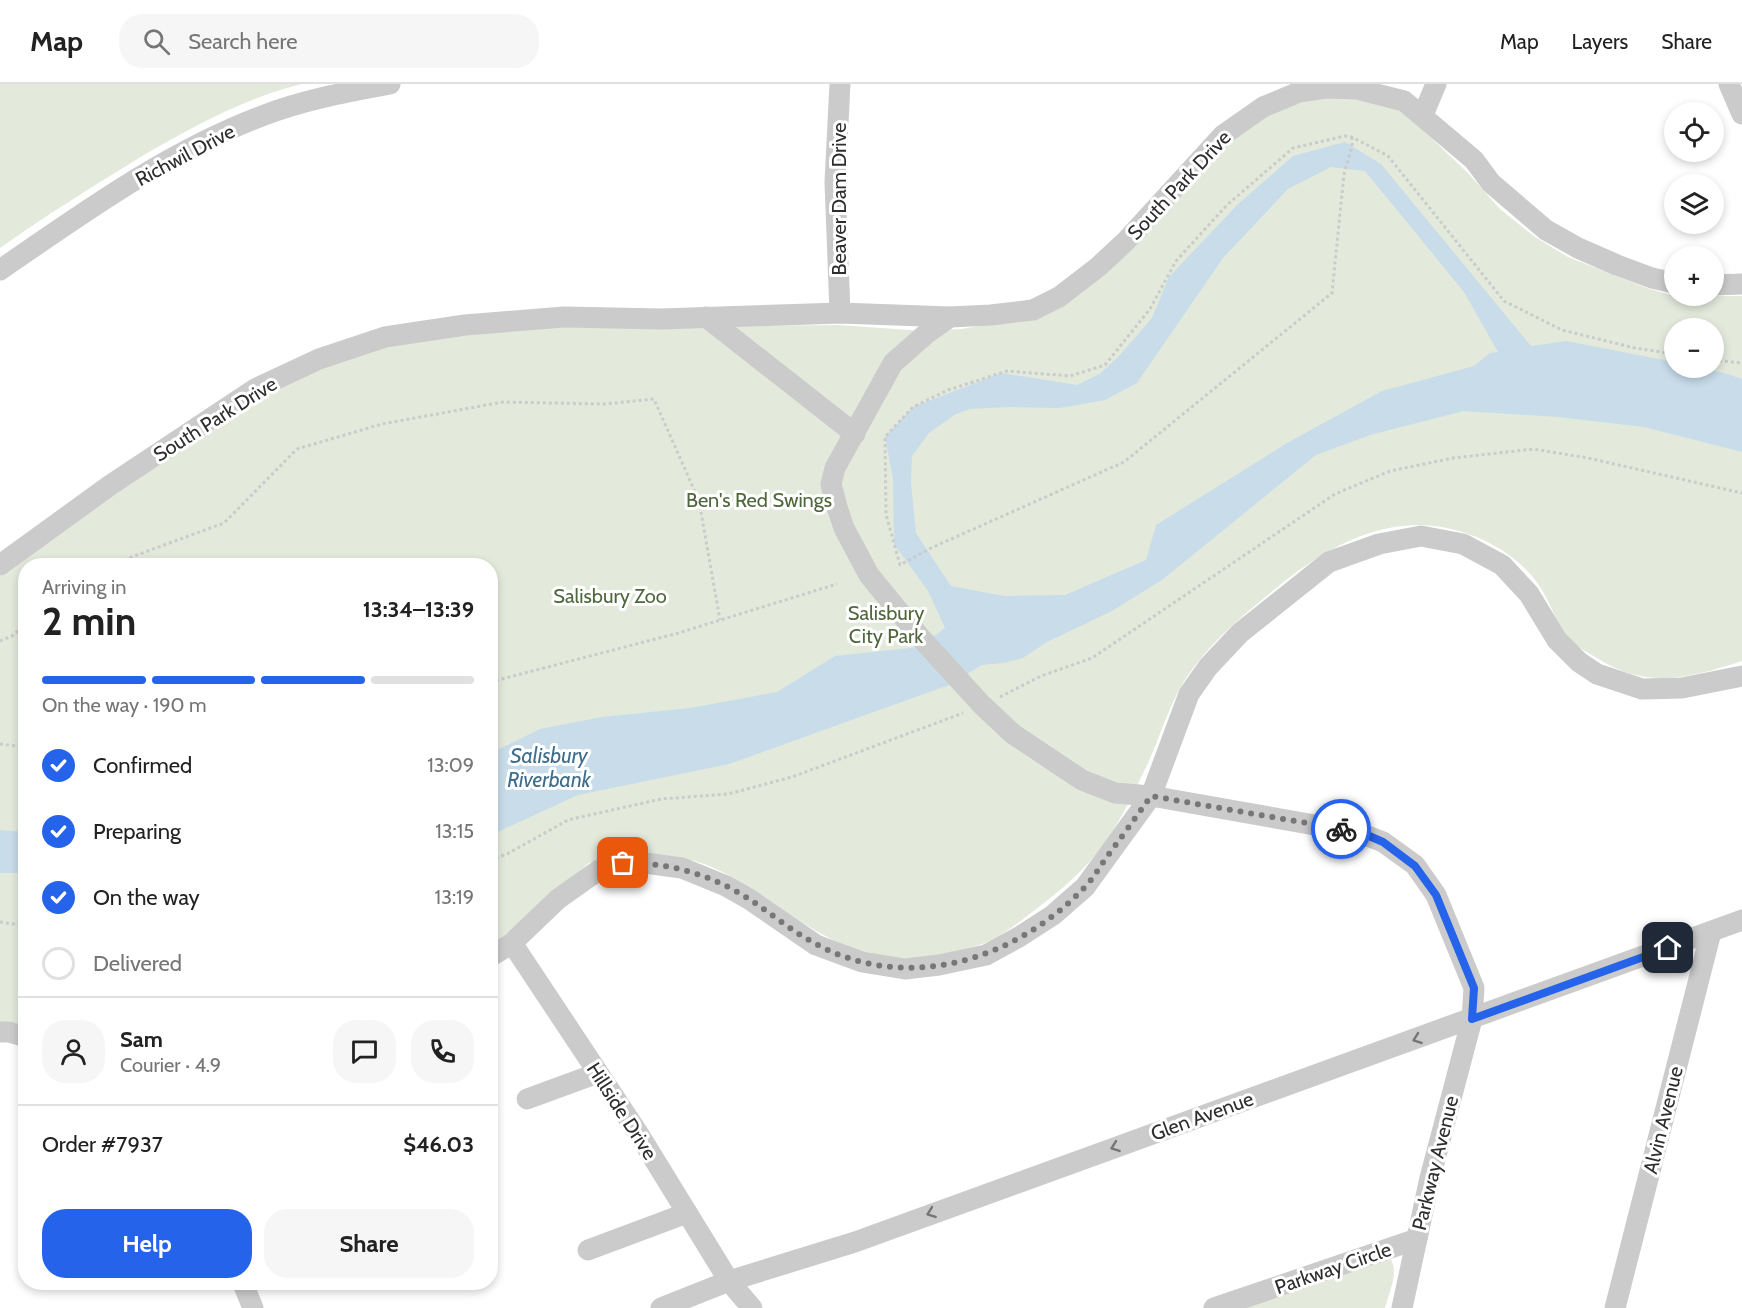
<!DOCTYPE html>
<html lang="en">
<head>
<meta charset="utf-8">
<style>
	:root { --surface:#fff; --page:#f6f6f6; --text:#222; --muted:#767676; --line:#e0e0e0; --accent:#2563eb }
	body { margin:0; font-family:Cabin,sans-serif; background:var(--page); color:var(--text); height:100vh; display:flex; flex-direction:column; font-size:22px; white-space:nowrap }
	* { box-sizing:border-box; margin:0 }
	p { font-size:20px; color:var(--muted) }
	.icon { flex:none; width:33px; height:33px; fill:none; stroke:currentColor; stroke-width:2; stroke-linecap:round; stroke-linejoin:round }
	.map { position:relative; flex:1; overflow:hidden }
	.side { position:absolute; left:18px; top:474px; width:480px; height:732px; display:flex; flex-direction:column; background:var(--surface); border-radius:24px; box-shadow:0 3px 9px #0003 }
	.side>* { flex:none }
	.controls { position:absolute; left:1664px; top:18px; display:grid; gap:12px }
	.controls a { display:grid; place-items:center; width:60px; height:60px; border-radius:50%; background:var(--surface); box-shadow:0 3px 9px #0003; font-size:30px }
	.pin { position:absolute; display:grid; place-items:center; width:51px; height:51px; color:#fff; margin:-26px; border-radius:12px; box-shadow:0 3px 9px #0006 }
	.courier { position:absolute; display:grid; place-items:center; width:60px; height:60px; margin:-30px; border:4px solid #2563eb; border-radius:50%; background:#fff; color:#222; box-shadow:0 2px 8px #0007 }
	.summary em { font-style:normal; font-weight:700 }
	.summary div { display:flex; flex-direction:column-reverse }
	.summary { display:flex; align-items:center; justify-content:space-between; height:102px; padding:0 24px }
	h1 { font-size:39px; font-weight:700; line-height:45px }
	.bar { display:grid; grid-template-columns:repeat(4,1fr); gap:9px 6px; align-content:center; height:72px; padding:0 24px }
	.bar i { height:8px; border-radius:4px; background:var(--line) }
	.bar .selected { background:var(--accent) }
	.bar p { grid-column:span 4 }
	.line { display:flex; align-items:center; gap:15px; padding:0 24px; border-top:2px solid var(--line) }
	.line div { flex:1 }
	.round { display:grid; place-items:center; flex:none; width:63px; height:63px; border-radius:24px; background:var(--page) }
	ol { padding:0 24px; list-style:none }
	li { display:flex; align-items:center; gap:18px; height:66px }
	li p { margin-inline-start:auto }
	li .icon { padding:6px; border-radius:50%; background:var(--accent); color:#fff; stroke-width:4 }
	li:last-child { color:var(--muted) }
	li i { width:33px; height:33px; border:3px solid var(--line); border-radius:50% }
	.button { display:flex; gap:12px; margin-top:auto; padding:12px 24px }
	.button a { flex:1; height:69px; border-radius:24px; background:var(--accent); color:#fff; font-size:24px; font-weight:700; line-height:69px; text-align:center }
	.button a+a { background:var(--page); color:var(--text) }
	header { display:flex; align-items:center; gap:36px; box-sizing:border-box; height:84px; padding:0 30px; background:var(--surface); border-bottom:2px solid var(--line) }
	header strong { font-size:28px }
	nav { display:flex; gap:33px; margin-inline-start:auto; font-size:21px }
	.search { width:420px; height:54px; background:var(--page); display:flex; align-items:center; gap:15px; box-sizing:border-box; padding:0 21px; border-radius:24px; color:var(--muted); font-size:22px }
	.map>svg:first-child { display:block }
	.green { fill:#e3eadc; fill-rule:evenodd }
	.water { fill:#c8dcea; fill-rule:evenodd }
	.lines { fill:none; stroke-linecap:round; stroke-linejoin:round }
	.path { stroke:#cbcbcb; stroke-width:3; stroke-dasharray:3 3; stroke-linecap:butt }
	.minor { stroke:#cbcbcb; stroke-width:21 }
	.oneway { stroke:#757575 }
	.done { stroke:#777; stroke-width:6; stroke-dasharray:0 10.8 }
	.route { stroke:#2563eb; stroke-width:8 }
	.labels { text-anchor:middle; dominant-baseline:central; stroke-width:6; stroke-linejoin:round; paint-order:stroke }
	.street-label { font-size:20px; fill:#2e2e2e; stroke:#fff }
	.park-label { font-size:20px; fill:#50673d; stroke:#fff }
	.water-label { font-size:21px; font-style:italic; fill:#3f6d8c; stroke:#fff }
</style>
</head>
<body>
<header>
<strong>Map</strong>
<div class="search"><svg class="icon" aria-label="search" viewBox="0 0 24 24"><circle cx="10" cy="10" r="6"/><path d="M15 15l6 6"/></svg>Search here</div>
<nav><a>Map</a><a>Layers</a><a>Share</a></nav>
</header>
<div class="map">
<svg width="1742" height="1224" viewBox="0 0 1742 1224">
	<rect width="100%" height="100%" fill="#fff"/>
	<g class="green">
		<path d="M0,0H302C244,14 190,44 139,74C92,103 45,132 0,164Z"/>
		<path d="M1319,13H1346L1389,21L1407,31L1467,88L1500,125L1535,153L1568,173L1650,205L1674,212H1742V577C1690,594 1646,606 1597,574C1587,568 1575,562 1568,554C1555,538 1551,519 1540,503C1515,464 1461,440 1415,441C1350,443 1298,485 1251,525C1225,547 1201,570 1183,599C1168,624 1160,653 1148,679C1135,706 1121,737 1103,761C1084,787 1060,807 1035,826C1019,838 1005,850 987,858C976,863 964,865 952,868C881,886 836,862 777,822C754,807 722,784 695,777C684,774 671,774 660,772C635,769 612,770 589,779L510,847L491,861L490,482H26L25,942L0,939V487L268,308L299,292L384,261L505,244L839,241L924,247L961,245L1033,233L1228,54L1282,24ZM1674,244H1713V284H1674Z"/>
		<path d="M1388,1172C1401,1185 1389,1208 1385,1224H1225Z"/>
	</g>
	<g class="water">
		<path d="M1345,58L1381,80L1531,262L1566,257L1674,278V284C1702,284 1715,285 1742,295V368L1644,343L1558,333L1464,327L1370,351L1316,371L1162,496L1112,527L1047,558L1023,574L1003,579L982,581L949,601L729,680L578,711L491,751V669L540,645L602,633L690,624L777,608L835,572L919,563L945,544L928,507L894,460L893,395L885,353L913,323L1001,289L1077,301L1101,289L1119,272L1152,234L1169,193L1237,121L1293,72ZM1331,83L1365,87L1464,208L1498,268L1490,269L1474,282L1382,307L1287,359L1156,441L1146,476L1065,511L1004,512L951,502L916,449L911,399L912,372L929,349L956,330L970,325L1009,323L1060,324L1105,316L1137,299L1223,174L1288,105Z"/>
		<polygon points="0,746 25,748 25,789 0,789"/>
	</g>
	<g class="lines">
		<g class="path">
			<polyline points="1352,53 1352,62 1344,90 1332,209 1124,378 931,464 900,481 886,430 885,353 913,323 948,306 1007,287 1070,292 1105,281 1150,225 1176,177 1227,121 1293,64 1345,52 1352,53 1388,72 1504,217 1562,246 1635,264 1674,270"/>
			<polyline points="1713,276 1742,279"/>
			<polyline points="107,482 224,439 297,365 382,340 503,318 605,320 654,315 699,417 720,536"/>
			<polyline points="0,557 12,552 26,540"/>
			<polyline points="490,598 675,550 837,500"/>
			<polyline points="1000,613 1041,592 1092,574 1335,410 1390,387 1453,374 1534,365 1588,374 1742,409"/>
			<polyline points="0,660 26,663"/>
			<polyline points="490,776 507,770 568,736 661,715 728,710 792,693 963,629"/>
			<polyline points="0,838 26,842"/>
		</g>
		<g class="minor">
			<polyline points="1729,0 1742,30"/>
			<polyline points="1423,31 1436,0"/>
			<path d="M0,186C83,129 167,68 262,32C303,16 347,8 390,0"/>
			<polyline points="1713,201 1742,200"/>
			<polyline points="840,229 835,98 840,0"/>
			<polyline points="706,233 855,350"/>
			<polyline points="950,233 926,250 893,279 835,384 831,400 837,423 844,444 869,491 919,552 982,621 1013,650 1082,696 1115,709 1151,712 1360,749 1383,758 1415,781 1436,811 1474,904 1472,935 1430,1094 1402,1224"/>
			<polyline points="0,481 109,402 255,305 319,275 385,253 465,241 564,233 662,235 840,229 950,233 991,231 1033,226 1059,213 1098,183 1125,158 1223,51 1263,23 1299,8 1326,4 1357,5 1404,17 1474,76 1491,99 1546,146 1578,164 1617,181 1652,194 1674,199"/>
			<polyline points="512,859 638,1049 729,1197 752,1224"/>
			<polyline points="490,873 512,859 558,815 599,786 623,779 645,779 682,784 726,802 749,815 816,861 862,878 905,885 939,881 986,871 1019,853 1053,831 1085,803 1151,712 1189,610 1208,583 1240,549 1329,478 1379,460 1421,452 1463,460 1502,481 1529,510 1557,556 1579,578 1597,590 1642,605 1682,604 1742,592"/>
			<polyline points="0,948 9,948 26,953"/>
			<polyline points="527,1015 598,989"/>
			<polyline points="588,1166 687,1129"/>
			<polyline points="244,1202 253,1224"/>
			<polyline points="661,1224 729,1197 855,1158 1742,836"/>
			<polyline points="1214,1224 1417,1155"/>
			<polyline points="1615,1224 1711,848"/>
		</g>
	</g>
	<defs><path id="oneway-chevron" d="M-2-3.5L2.5 0L-2 3.5" fill="none" stroke-width="1.6" stroke-linecap="round" stroke-linejoin="round" transform="scale(1.5)"/></defs>
	<g class="oneway">
		<use href="#oneway-chevron" transform="translate(1417 955) rotate(160)"/>
		<use href="#oneway-chevron" transform="translate(1115 1063) rotate(160)"/>
		<use href="#oneway-chevron" transform="translate(931 1129) rotate(160)"/>
	</g>
	<g class="lines">
		<path class="done" d="M623,779C669,778 713,791 752,817C773,831 793,848 816,860C908,910 1015,876 1084,804C1093,795 1099,784 1106,774C1121,754 1136,733 1151,712L1341,745"/>
		<polyline class="route" points="1341,745 1360,748 1383,758 1415,782 1436,811 1474,904 1472,935 1668,864"/>
	</g>
	<g class="labels">
		<g class="street-label">
			<text transform="translate(185 71) rotate(-28)">Richwil Drive</text>
			<text transform="translate(1179 101) rotate(-47)">South Park Drive</text>
			<text transform="translate(839 115) rotate(-90)">Beaver Dam Drive</text>
			<text transform="translate(215 335) rotate(-32)">South Park Drive</text>
			<text transform="translate(622 1027) rotate(57)">Hillside Drive</text>
			<text transform="translate(1202 1032) rotate(-20)">Glen Avenue</text>
			<text transform="translate(1663 1036) rotate(-76)">Alvin Avenue</text>
			<text transform="translate(1435 1079) rotate(-76)">Parkway Avenue</text>
			<text transform="translate(1333 1184) rotate(-19)">Parkway Circle</text>
		</g>
		<g class="park-label">
			<text x="759" y="416">Ben's Red Swings</text>
			<text x="610" y="512">Salisbury Zoo</text>
			<text x="886" y="529">Salisbury<tspan x="886" dy="23">City Park</tspan></text>
		</g>
		<g class="water-label">
			<text x="549" y="671">Salisbury<tspan x="549" dy="24">Riverbank</tspan></text>
		</g>
	</g>
</svg>
<div class="controls">
<a><svg class="icon" aria-label="locate" viewBox="0 0 24 24"><circle cx="12" cy="12" r="6"/><path d="M12 2v4M12 18v4M2 12h4M18 12h4"/></svg></a>
<a><svg class="icon" aria-label="layers" viewBox="0 0 24 24"><path d="M12 4l9 5-9 5-9-5zM3 14l9 5 9-5"/></svg></a>
<a>+</a>
<a>−</a>
</div>
<div class="pin" style="left:623px;top:779px;background:#ea580c"><svg class="icon" aria-label="bag" viewBox="0 0 24 24"><path d="M5 8h14l-1 12H6zM9 8a3 3 0 0 1 6 0"/></svg></div>
<div class="pin" style="left:1668px;top:864px;background:#1f2937"><svg class="icon" aria-label="home" viewBox="0 0 24 24"><path d="M3 11l9-7 9 7M6 9v11h12V9"/></svg></div>
<div class="courier" style="left:1341px;top:745px"><svg class="icon" aria-label="bike" viewBox="0 0 24 24"><circle cx="6" cy="16" r="4"/><circle cx="18" cy="16" r="4"/><path d="M6 16l4-8h5l3 8M10 8l3 8H6M13 5h3"/></svg></div>
<section class="side">
<div class="summary"><div><h1>2 min</h1><p>Arriving in</p></div><em>13:34–13:39</em></div>
<div class="bar"><i class="selected"></i><i class="selected"></i><i class="selected"></i><i></i><p>On the way · 190 m</p></div>
<ol>
<li><svg class="icon" aria-label="check" viewBox="0 0 24 24"><path d="M5 12l5 5 9-10"/></svg>Confirmed<p>13:09</p></li>
<li><svg class="icon" aria-label="check" viewBox="0 0 24 24"><path d="M5 12l5 5 9-10"/></svg>Preparing<p>13:15</p></li>
<li><svg class="icon" aria-label="check" viewBox="0 0 24 24"><path d="M5 12l5 5 9-10"/></svg>On the way<p>13:19</p></li>
<li><i></i>Delivered</li>
</ol>
<div class="line" style="height:108px"><a class="round"><svg class="icon" aria-label="person" viewBox="0 0 24 24"><circle cx="12" cy="8" r="4"/><path d="M4 21q1-7 8-7t8 7"/></svg></a><div><b>Sam</b><p>Courier · 4.9</p></div><a class="round"><svg class="icon" aria-label="chat" viewBox="0 0 24 24"><path d="M4 5h16v11H9l-5 4z"/></svg></a><a class="round"><svg class="icon" aria-label="phone" viewBox="0 0 24 24"><path d="M5 4h4l2 5-3 2q2 4 5 5l2-3 5 2v4C11 20 4 13 5 4z"/></svg></a></div>
<div class="line" style="height:78px"><div>Order #7937</div><b>$46.03</b></div>
<div class="button"><a>Help</a><a>Share</a></div>
</section>
</div>
</body>
</html>
